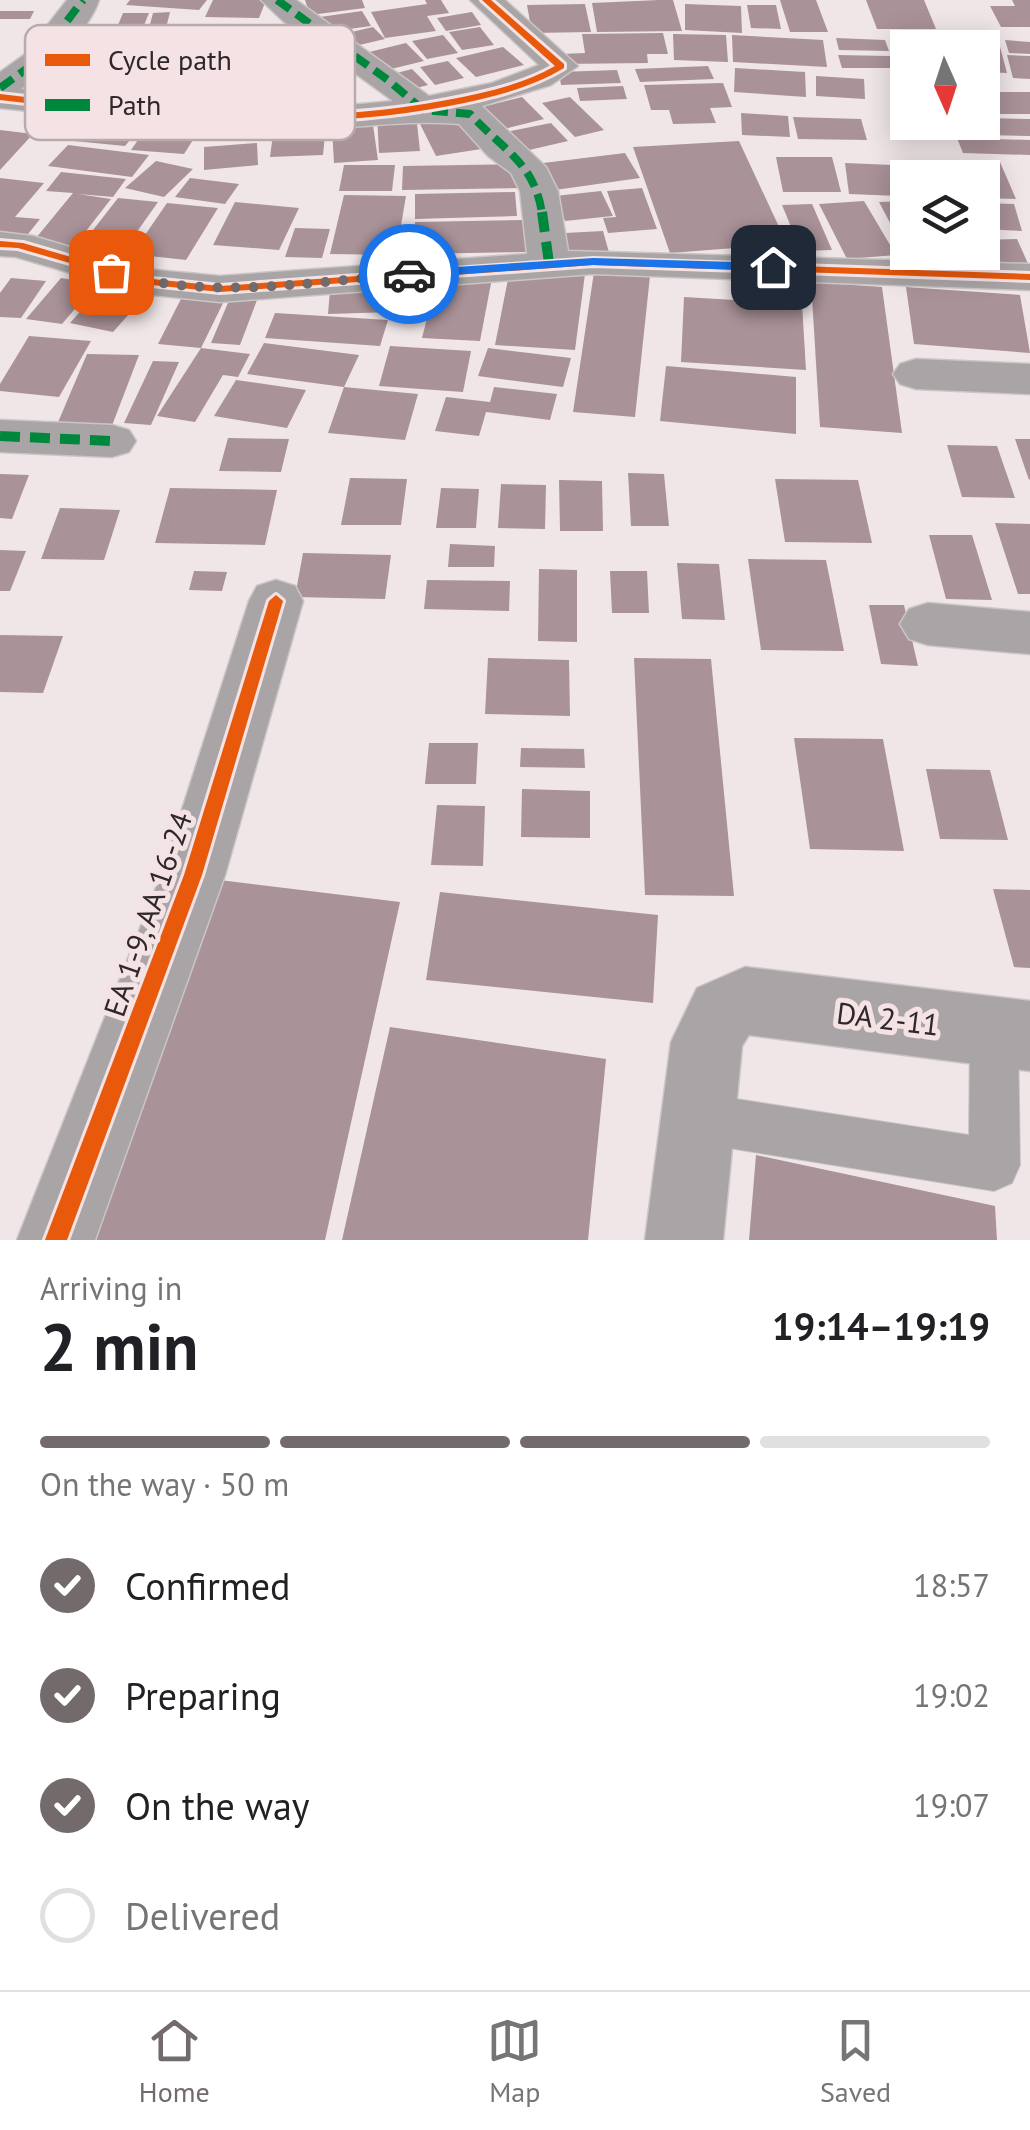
<!DOCTYPE html>
<html lang="en">
<head>
<meta charset="utf-8">
<style>
	:root { --surface:#fff; --page:#f6f6f6; --text:#202124; --muted:#757577; --line:#e0e0e0; --accent:#736a6c }
	body { margin:0; font-family:"PT Sans",sans-serif; background:var(--page); color:var(--text); height:100vh; display:flex; flex-direction:column; font-size:38px; white-space:nowrap }
	* { box-sizing:border-box; margin:0 }
	p { font-size:32px; color:var(--muted) }
	.icon { flex:none; width:55px; height:55px; fill:none; stroke:currentColor; stroke-width:2; stroke-linecap:round; stroke-linejoin:round }
	.map { position:relative; height:1240px; overflow:hidden }
	.drawer { display:flex; flex-direction:column; background:var(--surface); flex:1 }
	.drawer>* { flex:none }
	.needle { width:65px; rotate:177deg }
	.buttons { position:absolute; left:890px; top:30px; display:grid; gap:20px }
	.buttons a { display:grid; place-items:center; width:110px; height:110px; border-radius:0px; background:var(--surface); box-shadow:0 5px 25px #0003; font-size:50px }
	.pin { position:absolute; display:grid; place-items:center; width:85px; height:85px; color:#fff; margin:-42px; border-radius:20px; box-shadow:0 5px 15px #0006 }
	.courier { position:absolute; display:grid; place-items:center; width:100px; height:100px; margin:-50px; border:8px solid #1a73e8; border-radius:50%; background:#fff; color:#222; box-shadow:0 2px 12px #0007 }
	.headline em { font-style:normal; font-weight:700 }
	.headline div { display:flex; flex-direction:column-reverse }
	.headline { display:flex; align-items:center; justify-content:space-between; height:170px; padding:0 40px }
	h1 { font-size:65px; font-weight:700; line-height:75px }
	.bar { display:grid; grid-template-columns:repeat(4,1fr); gap:15px 10px; align-content:center; height:120px; padding:0 40px }
	.bar i { height:12px; border-radius:8px; background:var(--line) }
	.bar .on { background:var(--accent) }
	.bar p { grid-column:span 4 }
	ol { padding:0 40px; list-style:none }
	li { display:flex; align-items:center; gap:30px; height:110px }
	li p { margin-inline-start:auto }
	li .icon { padding:10px; border-radius:50%; background:var(--accent); color:#fff; stroke-width:4 }
	li:last-child { color:var(--muted) }
	li i { width:55px; height:55px; border:5px solid var(--line); border-radius:50% }
	.dock { display:flex; justify-content:space-around; align-items:center; height:140px; border-top:2px solid var(--line); background:var(--surface); font-size:28px; color:var(--muted) }
	.dock a { display:grid; justify-items:center; gap:5px }
	.dock .on { color:var(--accent) }
	.map>svg:first-child { display:block }
	.building { fill:#a99298 }
	.lines { fill:none; stroke-linecap:round; stroke-linejoin:round }
	.lane-casing { stroke:#ccc5c6; stroke-width:2 }
	.street-casing { stroke:#ccc5c6; stroke-width:3 }
	.lane { fill:#a9a5a6; fill-rule:evenodd }
	.street { fill:#a9a5a6; fill-rule:evenodd }
	.quiet-far1 { stroke:#00873e; stroke-width:8; stroke-dasharray:16 8; stroke-linecap:butt }
	.quiet { stroke:#00873e; stroke-width:10; stroke-dasharray:20 10; stroke-linecap:butt }
	.cycleway-casing { stroke:#f4e2e4; stroke-width:6 }
	.cycleway { fill:#e8590c; fill-rule:evenodd }
	.route { fill:#1a73e8 }
	.done { stroke:#736a6c; stroke-width:10; stroke-dasharray:0 18 }
	.labels { text-anchor:middle; dominant-baseline:central; stroke-width:10; stroke-linejoin:round; paint-order:stroke }
	.near-street-label { font-size:30px; fill:#2f2829; stroke:#f4e2e4 }
	.key { fill:#f4e2e4; stroke:#b9aaac; stroke-width:2.5 }
	.key-label { font-size:28px; fill:#2f2829 }
</style>
</head>
<body>
<div class="map">
<svg width="1030" height="1240" viewBox="0 0 1030 1240">
	<rect width="100%" height="100%" fill="#f0e6e8"/>
	<g class="building">
		<polygon points="130,0 207,0 199,10 126,5"/>
		<polygon points="213,0 266,0 259,18 205,17"/>
		<polygon points="305,0 362,0 365,8 310,15"/>
		<polygon points="425,0 441,0 449,13 427,16 436,31 385,38 371,12 427,4"/>
		<polygon points="659,0 673,0 682,31 597,32 592,3"/>
		<polygon points="780,0 816,0 828,32 790,32"/>
		<polygon points="866,0 924,0 936,29 877,29"/>
		<polygon points="1012,0 1030,0 1030,27 1001,27 990,6 1015,6"/>
		<polygon points="585,4 591,32 532,33 527,5"/>
		<polygon points="685,4 741,6 742,33 685,30"/>
		<polygon points="747,5 776,5 781,29 751,28"/>
		<polygon points="0,11 34,11 30,19 0,19"/>
		<polygon points="362,11 371,26 320,33 313,18"/>
		<polygon points="170,12 165,32 148,32 153,13"/>
		<polygon points="472,12 481,25 446,31 437,18"/>
		<polygon points="123,13 149,13 140,35 156,35 150,54 106,54"/>
		<polygon points="373,27 385,39 342,49 330,37"/>
		<polygon points="480,27 494,45 462,50 449,32"/>
		<polygon points="663,33 668,54 647,54 648,63 562,64 561,54 585,53 582,34"/>
		<polygon points="673,34 726,35 728,62 674,60"/>
		<polygon points="443,35 458,53 427,59 412,41"/>
		<polygon points="732,35 823,40 827,67 733,62"/>
		<polygon points="836,38 885,40 889,51 839,50"/>
		<polygon points="899,38 924,40 924,48 908,48 908,70 898,69"/>
		<polygon points="954,40 999,43 1007,73 982,72 982,48 956,48"/>
		<polygon points="1005,40 1030,42 1030,54 1009,53"/>
		<polygon points="406,43 424,61 387,70 369,52"/>
		<polygon points="503,47 524,65 476,77 456,58"/>
		<polygon points="838,55 890,56 894,68 842,68"/>
		<polygon points="1007,55 1030,56 1030,79 1013,78"/>
		<polygon points="336,59 356,75 327,84 308,67"/>
		<polygon points="448,61 464,78 435,85 420,67"/>
		<polygon points="708,66 714,79 640,82 635,69"/>
		<polygon points="735,68 805,72 806,97 734,92"/>
		<polygon points="412,69 428,85 405,91 389,75"/>
		<polygon points="617,70 621,83 561,85 559,72"/>
		<polygon points="816,76 864,79 865,99 816,96"/>
		<polygon points="723,83 732,107 710,108 716,123 673,124 669,110 651,110 644,85"/>
		<polygon points="623,86 627,99 580,101 577,88"/>
		<polygon points="986,92 1030,92 1030,114 998,114"/>
		<polygon points="522,97 544,119 492,132 470,110"/>
		<polygon points="570,97 604,130 575,137 542,103"/>
		<polygon points="98,112 149,117 125,146 74,141"/>
		<polygon points="741,113 788,116 790,137 742,135"/>
		<polygon points="416,114 420,151 379,153 377,115"/>
		<polygon points="470,115 488,148 436,156 419,122"/>
		<polygon points="154,117 205,121 184,154 131,150"/>
		<polygon points="793,117 861,119 867,140 798,139"/>
		<polygon points="982,118 1030,119 1030,136 943,134 940,122 982,122"/>
		<polygon points="551,123 568,141 512,154 495,134"/>
		<polygon points="326,125 323,155 270,157 274,127"/>
		<polygon points="373,125 378,160 334,163 332,128"/>
		<polygon points="0,130 33,134 0,170"/>
		<polygon points="957,138 1030,140 1030,155 963,153"/>
		<polygon points="739,141 787,244 670,253 633,147"/>
		<polygon points="257,143 258,165 204,170 204,147"/>
		<polygon points="68,145 149,155 132,177 48,166"/>
		<polygon points="625,153 640,178 548,191 535,164"/>
		<polygon points="776,157 832,157 841,192 783,192"/>
		<polygon points="939,160 1000,162 1016,199 982,198 982,178 945,178"/>
		<polygon points="156,161 193,169 164,197 125,188"/>
		<polygon points="845,163 893,165 899,196 849,194"/>
		<polygon points="523,164 525,188 402,190 403,166"/>
		<polygon points="344,165 395,165 392,191 339,191"/>
		<polygon points="61,172 126,179 113,197 78,194 111,199 72,249 31,244 73,193 46,191"/>
		<polygon points="0,178 44,183 15,217 40,219 21,243 0,241"/>
		<polygon points="190,178 239,184 225,204 175,197"/>
		<polygon points="642,188 657,229 608,233 603,218 616,217 607,191"/>
		<polygon points="601,191 613,216 565,221 555,196"/>
		<polygon points="515,192 517,216 415,219 415,194"/>
		<polygon points="344,195 406,196 396,255 330,254"/>
		<polygon points="118,198 158,202 122,253 79,248"/>
		<polygon points="864,201 896,255 847,259 819,204"/>
		<polygon points="908,201 908,252 925,252 925,256 908,257 879,202"/>
		<polygon points="235,202 299,208 279,250 213,245"/>
		<polygon points="167,203 218,208 186,260 132,254"/>
		<polygon points="982,203 1014,204 1022,231 982,229"/>
		<polygon points="812,204 832,250 801,251 782,205"/>
		<polygon points="525,220 527,252 413,254 415,222"/>
		<polygon points="295,228 330,229 322,258 285,257"/>
		<polygon points="603,231 610,256 570,259 565,233"/>
		<polygon points="1017,239 1030,268 986,269 977,252 982,252 982,240"/>
		<polygon points="510,269 585,274 575,350 495,345"/>
		<polygon points="594,272 650,276 635,417 573,412"/>
		<polygon points="438,275 492,278 480,341 422,338"/>
		<polygon points="11,278 46,281 21,318 0,317 0,293"/>
		<polygon points="61,278 96,284 62,324 26,319"/>
		<polygon points="811,282 882,287 902,433 820,427"/>
		<polygon points="103,286 146,295 113,332 70,323"/>
		<polygon points="426,287 426,311 328,314 330,290"/>
		<polygon points="906,287 1020,295 1030,353 914,344"/>
		<polygon points="184,293 226,297 201,348 158,344"/>
		<polygon points="684,297 802,304 806,370 681,362"/>
		<polygon points="230,298 257,300 240,345 211,343"/>
		<polygon points="275,313 388,320 380,346 265,338"/>
		<polygon points="29,336 91,341 59,397 0,391 0,384"/>
		<polygon points="264,343 359,355 344,387 247,374"/>
		<polygon points="390,346 471,351 463,392 379,386"/>
		<polygon points="201,348 250,354 238,377 223,375 195,422 157,416"/>
		<polygon points="488,348 571,358 563,387 478,376"/>
		<polygon points="87,354 139,355 108,436 53,434"/>
		<polygon points="153,361 179,362 151,425 124,423"/>
		<polygon points="666,366 796,377 796,434 660,421"/>
		<polygon points="236,380 306,390 287,428 214,416"/>
		<polygon points="344,387 418,394 405,440 328,433"/>
		<polygon points="494,387 557,394 550,420 486,412 479,436 435,431 446,397 490,402"/>
		<polygon points="228,438 289,439 281,472 219,471"/>
		<polygon points="1015,439 1030,439 1030,479 1029,480"/>
		<polygon points="947,445 997,446 1015,498 962,497"/>
		<polygon points="628,473 664,474 669,526 631,526"/>
		<polygon points="0,474 29,475 12,519 0,518"/>
		<polygon points="350,478 407,479 401,525 341,525"/>
		<polygon points="775,479 858,480 872,543 785,542"/>
		<polygon points="559,480 602,481 603,531 560,531"/>
		<polygon points="501,484 546,485 545,529 498,528"/>
		<polygon points="170,488 277,490 265,545 155,543"/>
		<polygon points="441,488 479,489 476,528 436,528"/>
		<polygon points="60,508 120,510 104,560 41,559"/>
		<polygon points="995,523 1030,524 1030,594 1018,594"/>
		<polygon points="929,535 972,535 992,600 946,599"/>
		<polygon points="450,544 495,546 494,567 448,567"/>
		<polygon points="0,550 26,551 10,591 0,591"/>
		<polygon points="303,553 391,555 385,599 295,597"/>
		<polygon points="748,559 826,560 844,651 761,650"/>
		<polygon points="677,563 719,564 725,620 682,619"/>
		<polygon points="539,569 577,570 577,642 538,641"/>
		<polygon points="194,571 227,572 222,591 189,590"/>
		<polygon points="610,571 647,571 649,613 612,613"/>
		<polygon points="427,580 510,581 509,611 424,609"/>
		<polygon points="869,605 904,605 918,666 881,664"/>
		<polygon points="0,635 63,636 43,693 0,692"/>
		<polygon points="488,658 569,660 570,716 485,714"/>
		<polygon points="634,658 711,659 734,896 645,895"/>
		<polygon points="794,738 883,739 904,851 810,849"/>
		<polygon points="429,743 478,743 476,784 425,784"/>
		<polygon points="521,748 584,749 585,768 520,767"/>
		<polygon points="926,769 990,770 1008,840 940,839"/>
		<polygon points="522,789 590,791 590,838 521,837"/>
		<polygon points="437,805 485,806 483,866 431,865"/>
		<polygon points="203,878 400,902 325,1240 79,1240"/>
		<polygon points="993,889 1030,890 1030,968 1014,967"/>
		<polygon points="440,892 658,915 653,1003 426,980"/>
		<polygon points="390,1027 606,1059 588,1240 342,1240"/>
		<polygon points="756,1155 995,1206 997,1240 749,1240"/>
	</g>
	<g class="lines">
		<defs>
			<polygon id="lane" points="994,1007 1011,1014 1018,1031 1020,1165 1012,1183 994,1191 698,1143 680,1136 673,1118 680,1100 698,1093 969,1135 970,1031 977,1014"/>
			<g id="street">
				<path d="M67,0H99C90,30 46,70 21,89C145,102 269,115 393,101L283,21L261,0H296L429,96L492,83L539,65L470,0H505L578,66L551,85L482,106L546,167L558,191L568,251L1030,264V290L593,274L220,302L142,294L16,257L0,256V232L33,236L145,269L220,276L527,254L520,191L511,173L488,156L459,124C403,119 348,130 291,130C194,130 97,118 0,108V72L24,55Z"/>
				<polygon points="916,359 1030,364 1030,394 916,389 900,384 893,374 900,364"/>
				<polygon points="0,420 112,425 129,430 136,441 129,452 112,457 0,452"/>
				<polygon points="276,580 295,586 303,601 225,875 95,1240 17,1240 161,875 249,601 257,586"/>
				<polygon points="928,603 1030,612 1030,654 928,645 909,639 900,624 909,609"/>
				<polygon points="745,967 1030,1001 1030,1071 749,1035 742,1046 723,1240 645,1240 671,1042 697,988"/>
			</g>
		</defs>
		<use href="#lane" class="lane-casing"/>
		<use href="#street" class="street-casing"/>
		<use href="#lane" class="lane"/>
		<use href="#street" class="street"/>
		<g class="quiet-far1">
			<path d="M277,0L388,80L423,110L470,114C503,150 535,163 542,214"/>
			<polyline points="0,88 36,62 83,0"/>
		</g>
		<g class="quiet">
			<polyline points="542,212 549,263"/>
			<polyline points="0,436 112,441"/>
		</g>
		<defs>
			<g id="cycleway">
				<path d="M482,0H491L564,64V68C529,89 489,98 449,106C300,135 150,117 0,100V94C149,111 299,129 447,100C484,93 522,85 555,66Z"/>
				<polygon points="0,241 23,243 143,278 220,286 593,259 1030,274 1030,280 593,265 220,292 142,284 18,248 0,247"/>
				<polygon points="276,595 283,601 202,875 67,1240 45,1240 184,875 269,601"/>
			</g>
		</defs>
		<use href="#cycleway" class="cycleway-casing"/>
		<use href="#cycleway" class="cycleway"/>
	</g>
	<polygon class="route" points="593,258 773,263 779,267 773,271 593,265 409,278 402,274 409,270"/>
	<g class="lines">
		<path class="done" d="M111,272C208,301 310,282 409,274"/>
	</g>
	<g class="labels">
		<g class="near-street-label">
			<text transform="translate(147 914) rotate(-71)">EA 1-9, AA 16-24</text>
			<text transform="translate(888 1018) rotate(7)">DA 2-11</text>
		</g>
	</g>
	<rect x="25" y="25" width="330" height="115" rx="15" class="key"/>
	<rect x="45" y="54" width="45" height="12" fill="#e8590c"/>
	<rect x="45" y="99" width="45" height="12" fill="#00873e"/>
	<g class="key-label">
		<text x="108" y="70">Cycle path</text>
		<text x="108" y="115">Path</text>
	</g>
</svg>
<div class="buttons">
<a><svg class="needle" viewBox="-14 -14 28 28"><path d="M0-13l5 13h-10z" fill="#e53935"/><path d="M0 13l5-13h-10z" fill="#757577"/></svg></a>
<a><svg class="icon" aria-label="layers" viewBox="0 0 24 24"><path d="M12 4l9 5-9 5-9-5zM3 14l9 5 9-5"/></svg></a>
</div>
<div class="pin" style="left:111px;top:272px;background:#ea580c"><svg class="icon" aria-label="bag" viewBox="0 0 24 24"><path d="M5 8h14l-1 12H6zM9 8a3 3 0 0 1 6 0"/></svg></div>
<div class="pin" style="left:773px;top:267px;background:#1f2937"><svg class="icon" aria-label="home" viewBox="0 0 24 24"><path d="M3 11l9-7 9 7M6 9v11h12V9"/></svg></div>
<div class="courier" style="left:409px;top:274px"><svg class="icon" aria-label="car" viewBox="0 0 24 24"><path d="M5 17H2v-5l4-1 3-4h7l3 4 3 1v5h-3M9 17h6M6 11h13"/><circle cx="7" cy="17" r="2"/><circle cx="17" cy="17" r="2"/></svg></div>
</div>
<section class="drawer">
<div class="headline"><div><h1>2 min</h1><p>Arriving in</p></div><em>19:14–19:19</em></div>
<div class="bar"><i class="on"></i><i class="on"></i><i class="on"></i><i></i><p>On the way · 50 m</p></div>
<ol>
<li><svg class="icon" aria-label="check" viewBox="0 0 24 24"><path d="M5 12l5 5 9-10"/></svg>Confirmed<p>18:57</p></li>
<li><svg class="icon" aria-label="check" viewBox="0 0 24 24"><path d="M5 12l5 5 9-10"/></svg>Preparing<p>19:02</p></li>
<li><svg class="icon" aria-label="check" viewBox="0 0 24 24"><path d="M5 12l5 5 9-10"/></svg>On the way<p>19:07</p></li>
<li><i></i>Delivered</li>
</ol>
</section>
<nav class="dock">
<a class="on"><svg class="icon" aria-label="home" viewBox="0 0 24 24"><path d="M3 11l9-7 9 7M6 9v11h12V9"/></svg>Home</a>
<a><svg class="icon" aria-label="map" viewBox="0 0 24 24"><path d="M3 6l6-2 6 2 6-2v14l-6 2-6-2-6 2zM9 4v14M15 6v14"/></svg>Map</a>
<a><svg class="icon" aria-label="saved" viewBox="0 0 24 24"><path d="M7 4h10v16l-5-4-5 4z"/></svg>Saved</a>
</nav>
</body>
</html>
